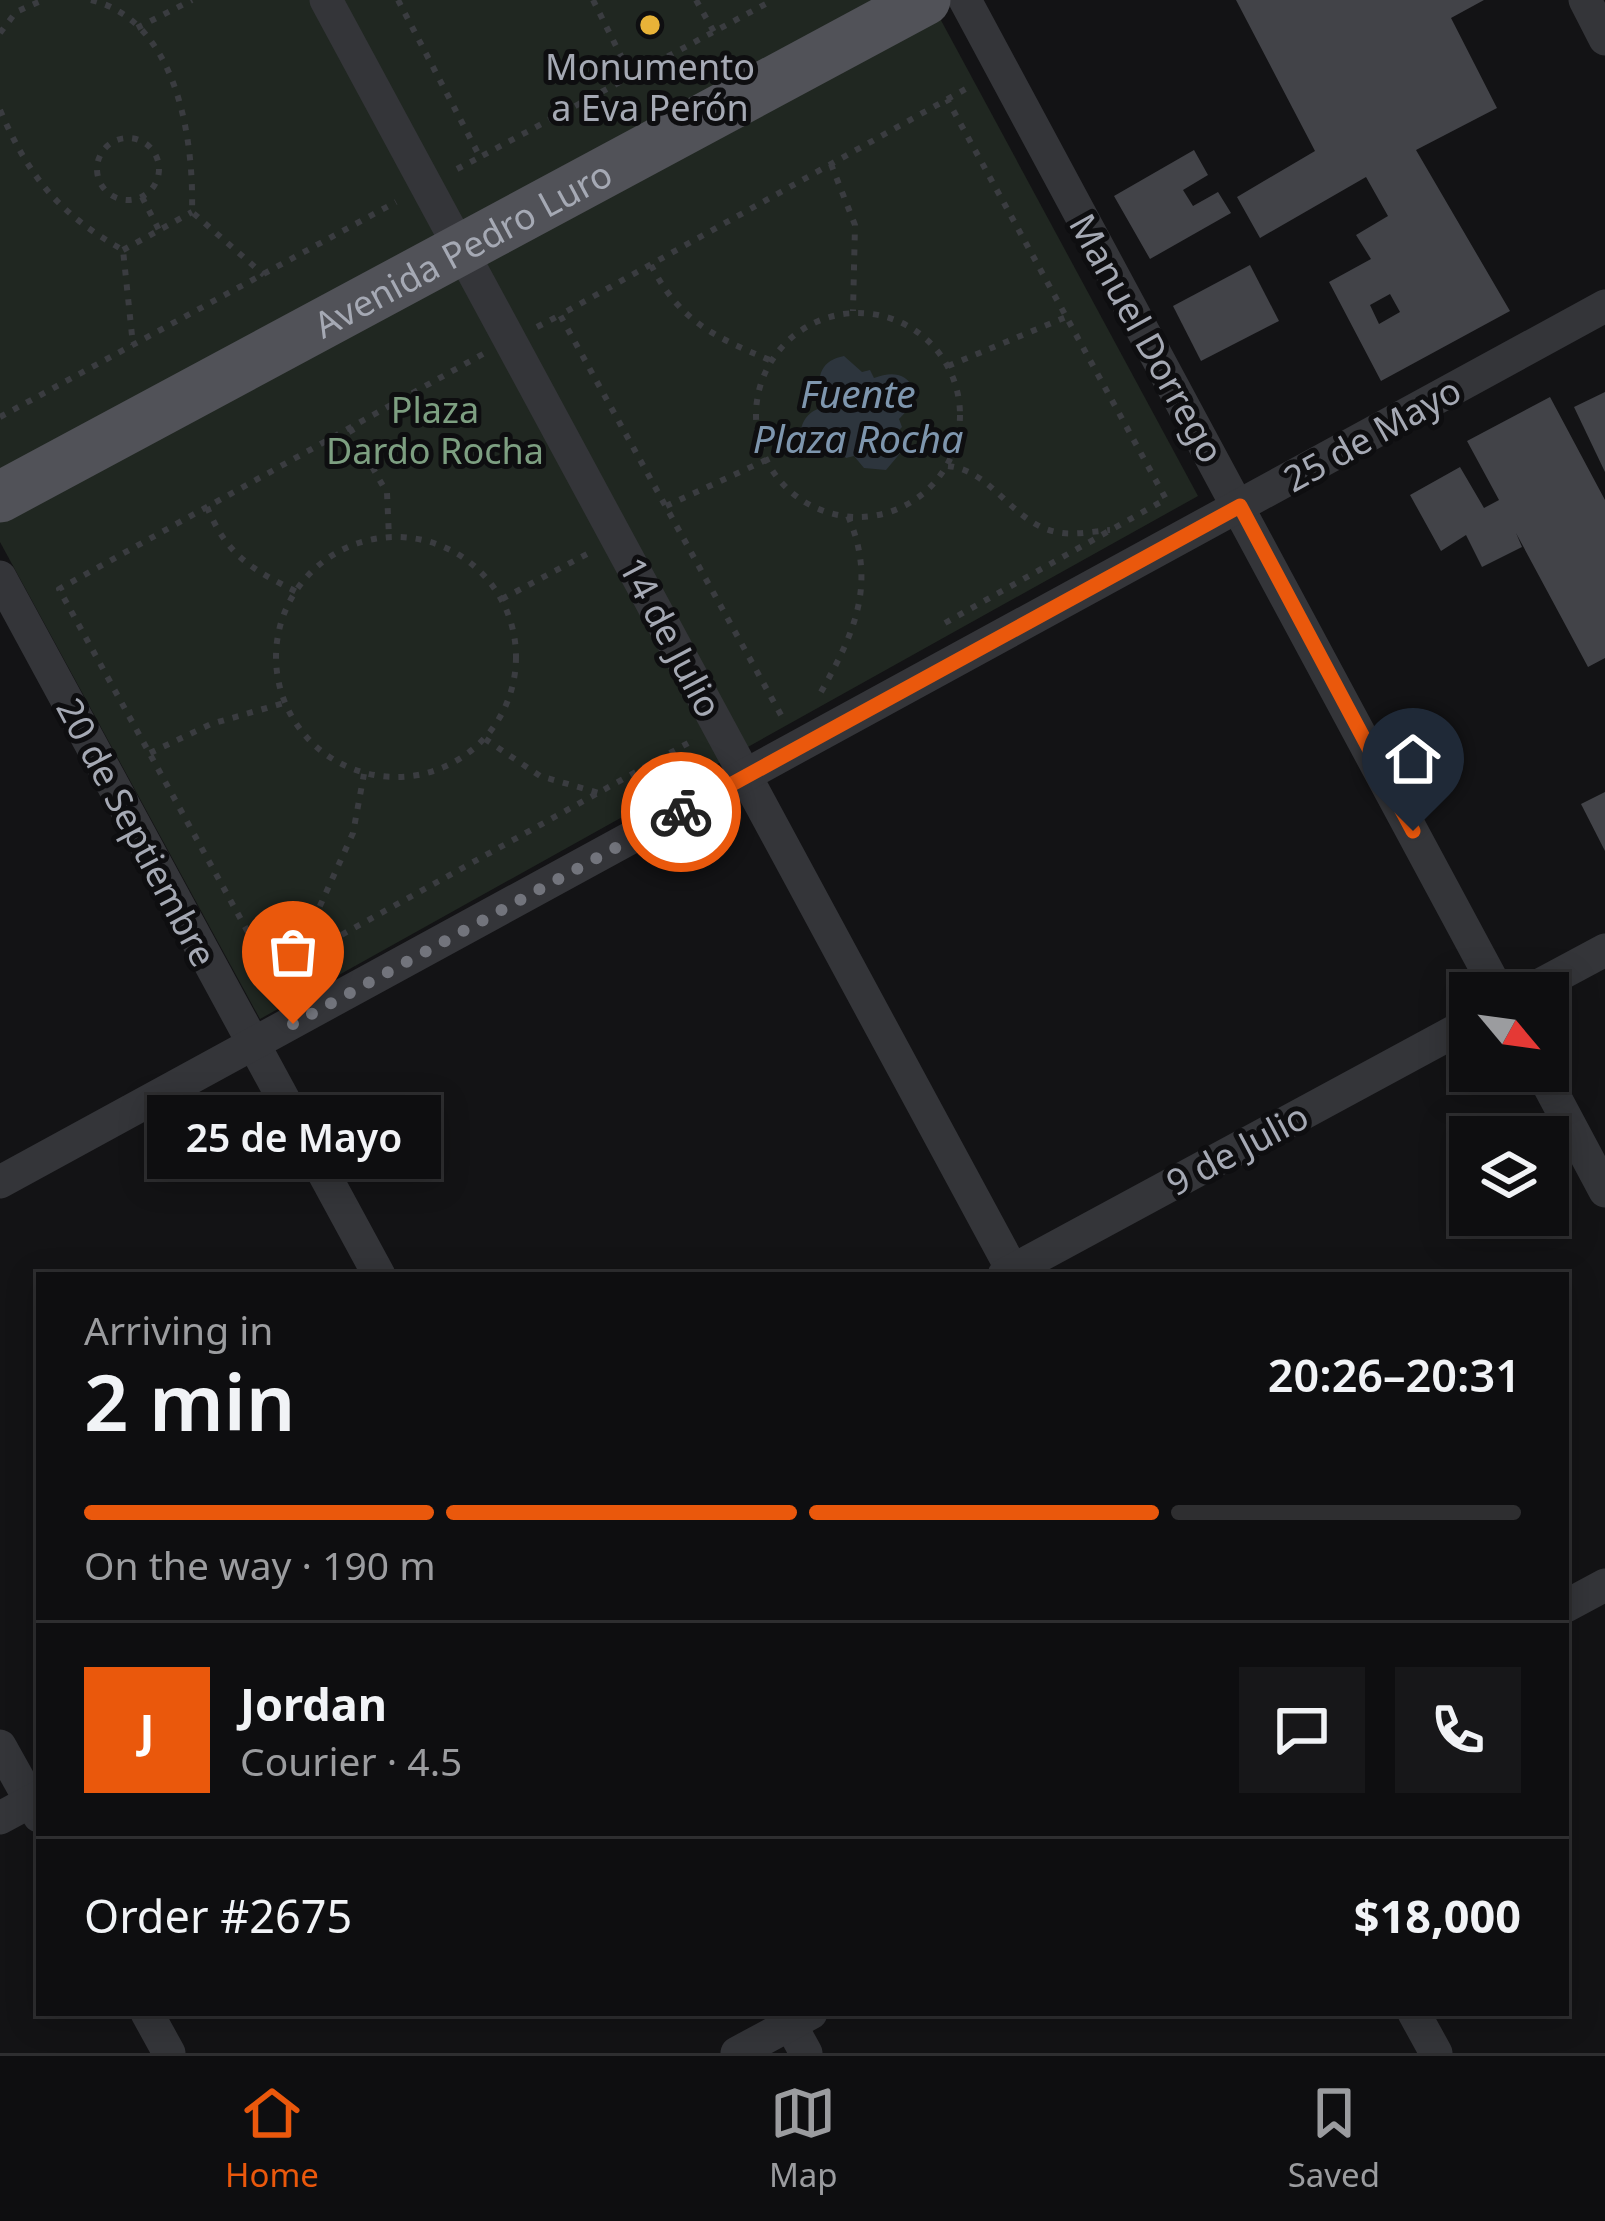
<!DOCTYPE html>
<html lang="en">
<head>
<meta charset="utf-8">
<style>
	:root { --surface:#0e0e10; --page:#171719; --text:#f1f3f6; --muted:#9b9c9f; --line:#2e2e30; --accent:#ea580c }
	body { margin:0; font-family:"Noto Sans",sans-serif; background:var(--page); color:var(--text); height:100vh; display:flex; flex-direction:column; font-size:45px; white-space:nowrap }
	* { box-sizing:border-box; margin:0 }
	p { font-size:39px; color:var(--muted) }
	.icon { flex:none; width:66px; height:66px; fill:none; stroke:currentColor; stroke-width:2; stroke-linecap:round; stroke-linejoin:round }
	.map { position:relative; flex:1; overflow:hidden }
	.sheet { position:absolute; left:36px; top:1272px; width:1533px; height:744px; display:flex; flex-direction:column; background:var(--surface); border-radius:0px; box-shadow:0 6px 30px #0003,0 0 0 3px var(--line) }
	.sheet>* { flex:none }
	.needle { width:78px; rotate:119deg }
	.fabs { position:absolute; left:1449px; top:972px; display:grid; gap:24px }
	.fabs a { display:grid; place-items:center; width:120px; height:120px; border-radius:0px; background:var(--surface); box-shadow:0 6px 30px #0003,0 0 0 3px var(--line); font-size:60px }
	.pin { position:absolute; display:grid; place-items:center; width:102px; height:102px; color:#fff; margin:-123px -51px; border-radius:50% 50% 50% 0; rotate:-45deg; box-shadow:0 0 12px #0007 }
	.pin .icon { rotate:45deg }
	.courier { position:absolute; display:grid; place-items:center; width:120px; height:120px; margin:-60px; border:9px solid #ea580c; border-radius:50%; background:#fff; color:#222; box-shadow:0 3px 15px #0007 }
	.bubble { position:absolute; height:84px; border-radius:0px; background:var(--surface); box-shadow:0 6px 30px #0003,0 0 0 3px var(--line); font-size:39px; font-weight:600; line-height:84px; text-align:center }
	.head em { font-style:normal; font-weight:600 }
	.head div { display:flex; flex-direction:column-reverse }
	.head { display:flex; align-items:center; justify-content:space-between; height:204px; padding:0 48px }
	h1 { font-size:78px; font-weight:600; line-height:90px }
	.bar { display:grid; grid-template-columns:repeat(4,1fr); gap:18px 12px; align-content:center; height:144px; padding:0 48px }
	.bar i { height:15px; border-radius:9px; background:var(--line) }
	.bar .selected { background:var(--accent) }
	.bar p { grid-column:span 4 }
	.line { display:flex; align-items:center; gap:30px; padding:0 48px; border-top:3px solid var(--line) }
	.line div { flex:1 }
	.round { display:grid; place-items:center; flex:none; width:126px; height:126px; border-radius:0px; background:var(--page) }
	.dock { display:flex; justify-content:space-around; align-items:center; height:168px; border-top:3px solid var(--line); background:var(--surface); font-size:33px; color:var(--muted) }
	.dock a { display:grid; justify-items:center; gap:6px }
	.dock .selected { color:var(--accent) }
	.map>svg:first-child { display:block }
	.green { fill:#202721 }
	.water { fill:#2d353d }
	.building { fill:#424348; fill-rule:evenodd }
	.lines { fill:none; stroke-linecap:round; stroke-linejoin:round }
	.path { stroke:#3a3c40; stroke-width:6; stroke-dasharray:6 9; stroke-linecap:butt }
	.street { stroke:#343539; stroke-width:33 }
	.primary { stroke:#515258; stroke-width:51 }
	.done { stroke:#72747c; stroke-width:12; stroke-dasharray:0 21.6 }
	.route { stroke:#ea580c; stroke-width:15 }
	.poi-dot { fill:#e8b338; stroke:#0e0e10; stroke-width:4.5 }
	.labels { text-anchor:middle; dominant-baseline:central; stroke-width:10; stroke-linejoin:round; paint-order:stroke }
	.poi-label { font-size:36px; fill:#a5a9b4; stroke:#0e0e10 }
	.street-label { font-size:36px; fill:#a5a9b4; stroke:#0e0e10 }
	.park-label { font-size:36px; fill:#7d9f81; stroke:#0e0e10 }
	.water-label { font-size:39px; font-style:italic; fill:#7e96ae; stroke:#0e0e10 }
</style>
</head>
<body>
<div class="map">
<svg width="1605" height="2053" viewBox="0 0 1605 2053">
	<rect width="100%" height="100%" fill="#131315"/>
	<polygon class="green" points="0,0 930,0 1198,496 260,1019 0,542"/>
	<path class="water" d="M844,356L862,372L870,370L874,378C891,372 905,372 914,389V403L899,419L902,427L896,433L902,451L886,470L864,468L854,456L846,458L840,451L822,456L801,444C798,429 804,414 818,409V398L823,395C815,376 822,360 844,356Z"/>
	<g class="building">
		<path d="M1236,0H1484L1451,18L1497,108L1416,150L1510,311L1381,381L1329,282L1371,259L1356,235L1388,216L1366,177L1260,238L1237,197L1315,151ZM1390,294L1400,312L1379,324L1370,305Z"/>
		<polygon points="1194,150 1208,175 1183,190 1193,206 1218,192 1231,213 1150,259 1114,196"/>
		<polygon points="1250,265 1279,321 1201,361 1173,306"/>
		<polygon points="1605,392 1605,472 1574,407"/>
		<polygon points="1550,397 1605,500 1605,658 1588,667 1516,533 1522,547 1482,567 1466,535 1441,551 1410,495 1460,467 1484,508 1499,500 1467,441"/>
		<polygon points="1605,792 1605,851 1581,804"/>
	</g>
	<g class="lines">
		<g class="path">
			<path d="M91,0C177,21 194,139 192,212L264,275"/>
			<polyline points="398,0 480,157 773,0"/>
			<polyline points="593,0 631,76"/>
			<polyline points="696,0 714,32"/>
			<polyline points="137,28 192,0"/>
			<polyline points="0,33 16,12 43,0"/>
			<path d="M0,110C29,177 59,214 123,250L133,345"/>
			<circle cx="128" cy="169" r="31"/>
			<polyline points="831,164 855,225 853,311"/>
			<polyline points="457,169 480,157"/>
			<polyline points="142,197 159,230"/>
			<polyline points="123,250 192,212"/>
			<path d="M651,265C680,322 715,337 772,361"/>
			<circle cx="858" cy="415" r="102"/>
			<polyline points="537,327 560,315"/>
			<polyline points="483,354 59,589 271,974 690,742"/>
			<polyline points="948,366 1066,317"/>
			<polyline points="0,417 396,202"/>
			<polyline points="350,428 387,493 389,537"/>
			<path d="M948,466C995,471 1013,527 1062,533C1077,535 1095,531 1110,530"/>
			<polyline points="666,506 766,460"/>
			<path d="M207,507C227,555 251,569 297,592"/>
			<circle cx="396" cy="657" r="120"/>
			<polyline points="502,599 589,553"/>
			<polyline points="945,623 1166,499 947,99"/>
			<path d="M821,692C855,632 877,583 848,516"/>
			<polyline points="781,715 560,315 971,86"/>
			<polyline points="485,739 540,776 599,793"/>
			<polyline points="150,753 211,724 284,703"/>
			<polyline points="295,961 353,833 364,774"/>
		</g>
		<g class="street">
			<polyline points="326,0 1015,1275"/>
			<polyline points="965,0 1499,993"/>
			<polyline points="1585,0 1605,39"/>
			<polyline points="0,577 379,1275"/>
			<polyline points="1525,993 1605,950"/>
			<polyline points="1541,1071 1605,1191"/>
			<polyline points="0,1182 1605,306"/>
			<polyline points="1004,1275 1470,1023"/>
			<polyline points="1566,1606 1605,1585"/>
			<polyline points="0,1746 39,1816"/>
			<polyline points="0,1818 39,1797"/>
			<polyline points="147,2013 169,2053"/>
			<polyline points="784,2013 806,2053"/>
			<polyline points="1414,2013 1436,2053"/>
			<polyline points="737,2053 811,2013"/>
		</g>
		<path class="primary" id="s1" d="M0,497L925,0"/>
	</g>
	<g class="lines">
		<polyline class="done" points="293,1024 681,812"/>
		<polyline class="route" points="681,812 1240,506 1413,831"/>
	</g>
	<circle class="poi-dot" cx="650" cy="25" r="12"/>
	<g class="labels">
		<g class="poi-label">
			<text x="650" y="66">Monumento<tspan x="650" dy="41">a Eva Perón</tspan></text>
		</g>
		<g class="street-label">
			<text stroke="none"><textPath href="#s1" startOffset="525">Avenida Pedro Luro</textPath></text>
			<text transform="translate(1147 338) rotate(61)">Manuel Dorrego</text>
			<text transform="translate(1372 434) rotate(-29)">25 de Mayo</text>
			<text transform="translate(671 637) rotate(62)">14 de Julio</text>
			<text transform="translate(137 832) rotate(62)">20 de Septiembre</text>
			<text transform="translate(1237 1149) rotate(-28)">9 de Julio</text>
		</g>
		<g class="park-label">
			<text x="435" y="409">Plaza<tspan x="435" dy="41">Dardo Rocha</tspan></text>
		</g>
		<g class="water-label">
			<text x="858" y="392">Fuente<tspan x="858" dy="45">Plaza Rocha</tspan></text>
		</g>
	</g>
</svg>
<div class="fabs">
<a><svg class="needle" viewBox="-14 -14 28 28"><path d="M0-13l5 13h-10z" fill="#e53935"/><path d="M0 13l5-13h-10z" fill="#9b9c9f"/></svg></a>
<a><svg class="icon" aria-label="layers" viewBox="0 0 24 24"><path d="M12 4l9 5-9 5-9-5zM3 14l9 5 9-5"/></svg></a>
</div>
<div class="pin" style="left:293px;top:1024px;background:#ea580c"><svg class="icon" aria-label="bag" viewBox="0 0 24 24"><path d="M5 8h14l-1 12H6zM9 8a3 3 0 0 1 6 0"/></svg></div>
<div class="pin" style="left:1413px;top:831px;background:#1f2937"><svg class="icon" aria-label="home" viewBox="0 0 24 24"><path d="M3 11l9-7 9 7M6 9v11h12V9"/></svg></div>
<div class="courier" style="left:681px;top:812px"><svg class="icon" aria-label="bike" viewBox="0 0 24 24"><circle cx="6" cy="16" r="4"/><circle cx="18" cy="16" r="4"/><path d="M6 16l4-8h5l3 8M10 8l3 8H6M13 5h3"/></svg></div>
<div class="bubble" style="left:147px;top:1095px;width:294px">25 de Mayo</div>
<section class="sheet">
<div class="head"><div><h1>2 min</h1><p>Arriving in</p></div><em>20:26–20:31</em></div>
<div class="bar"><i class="selected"></i><i class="selected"></i><i class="selected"></i><i></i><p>On the way · 190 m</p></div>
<div class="line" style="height:216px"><b class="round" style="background:var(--accent);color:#fff">J</b><div><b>Jordan</b><p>Courier · 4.5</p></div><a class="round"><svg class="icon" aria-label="chat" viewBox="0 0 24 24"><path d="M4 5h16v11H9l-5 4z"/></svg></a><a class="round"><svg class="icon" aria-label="phone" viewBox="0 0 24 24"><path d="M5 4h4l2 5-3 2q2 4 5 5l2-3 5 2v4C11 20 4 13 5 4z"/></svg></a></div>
<div class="line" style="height:156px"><div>Order #2675</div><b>$18,000</b></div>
</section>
</div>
<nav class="dock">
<a class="selected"><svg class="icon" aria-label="home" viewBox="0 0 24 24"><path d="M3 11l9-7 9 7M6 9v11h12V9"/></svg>Home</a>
<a><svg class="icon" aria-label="map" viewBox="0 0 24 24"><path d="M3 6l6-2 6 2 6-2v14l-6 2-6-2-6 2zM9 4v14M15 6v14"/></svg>Map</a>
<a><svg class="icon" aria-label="saved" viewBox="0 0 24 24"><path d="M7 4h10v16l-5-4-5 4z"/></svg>Saved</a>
</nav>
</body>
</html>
